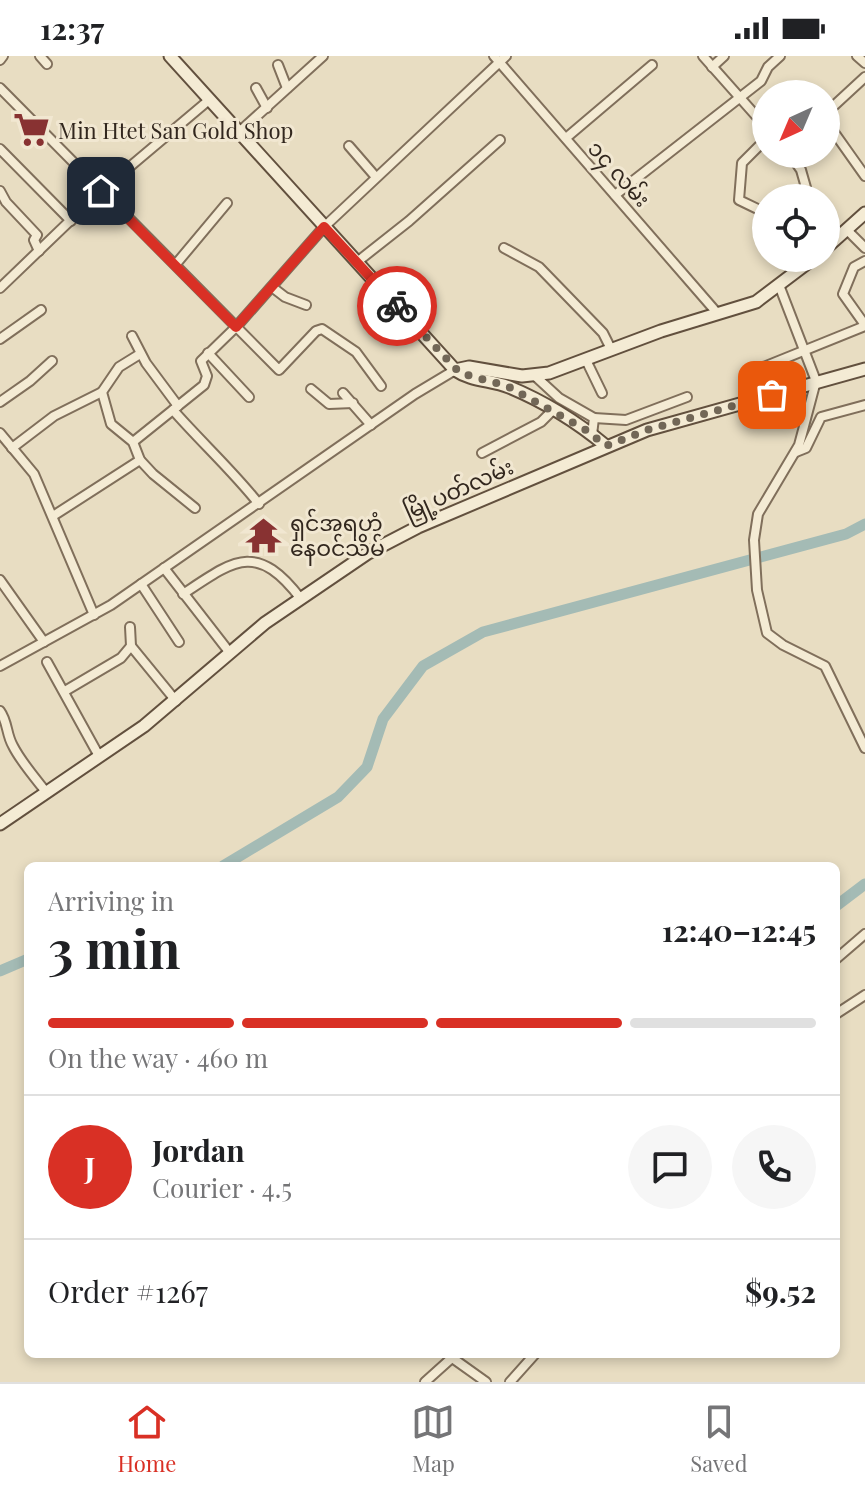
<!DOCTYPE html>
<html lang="en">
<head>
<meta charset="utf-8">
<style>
	:root { --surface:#fff; --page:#f6f6f6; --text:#202124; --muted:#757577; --line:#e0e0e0; --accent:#d93025 }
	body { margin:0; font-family:"Playfair Display","Noto Sans Myanmar",serif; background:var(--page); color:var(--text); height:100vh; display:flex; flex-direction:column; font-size:30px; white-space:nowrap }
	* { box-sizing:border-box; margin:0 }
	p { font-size:26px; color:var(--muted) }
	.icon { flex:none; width:44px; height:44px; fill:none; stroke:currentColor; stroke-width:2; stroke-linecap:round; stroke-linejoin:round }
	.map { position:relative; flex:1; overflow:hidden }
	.side { position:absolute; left:24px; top:806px; width:816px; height:496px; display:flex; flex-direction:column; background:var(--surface); border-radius:12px; box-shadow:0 4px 12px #0003 }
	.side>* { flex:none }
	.needle { width:52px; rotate:224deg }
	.fabs { position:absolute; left:752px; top:24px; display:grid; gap:16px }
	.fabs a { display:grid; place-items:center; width:88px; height:88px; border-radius:50%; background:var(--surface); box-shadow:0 4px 12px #0003; font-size:40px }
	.pin { position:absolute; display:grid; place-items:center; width:68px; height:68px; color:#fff; margin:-34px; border-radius:16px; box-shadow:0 4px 12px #0006 }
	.courier { position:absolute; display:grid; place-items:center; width:80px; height:80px; margin:-40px; border:6px solid #d93025; border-radius:50%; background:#fff; color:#222; box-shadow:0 2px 10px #0007 }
	.summary em { font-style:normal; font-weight:700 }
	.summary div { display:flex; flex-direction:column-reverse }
	.summary { display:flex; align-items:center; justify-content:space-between; height:136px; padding:0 24px }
	h1 { font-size:52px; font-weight:700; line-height:60px }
	.bar { display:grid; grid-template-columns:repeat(4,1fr); gap:12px 8px; align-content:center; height:96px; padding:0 24px }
	.bar i { height:10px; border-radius:6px; background:var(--line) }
	.bar .selected { background:var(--accent) }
	.bar p { grid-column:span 4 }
	.line { display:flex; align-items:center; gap:20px; padding:0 24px; border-top:2px solid var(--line) }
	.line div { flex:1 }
	.round { display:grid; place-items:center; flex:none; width:84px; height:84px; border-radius:42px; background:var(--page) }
	.status { display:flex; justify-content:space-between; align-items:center; height:56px; padding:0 40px; background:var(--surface); direction:ltr }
	.status svg { height:22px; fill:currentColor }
	.menu { display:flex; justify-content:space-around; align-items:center; height:112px; border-top:2px solid var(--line); background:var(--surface); font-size:22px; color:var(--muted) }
	.menu a { display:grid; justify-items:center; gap:4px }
	.menu .selected { color:var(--accent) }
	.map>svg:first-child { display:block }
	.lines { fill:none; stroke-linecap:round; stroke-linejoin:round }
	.river { stroke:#a4bbb5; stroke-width:11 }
	.street-casing { stroke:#806f5b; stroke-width:12 }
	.secondary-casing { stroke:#62503e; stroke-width:15 }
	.street { stroke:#f4ebd4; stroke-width:8 }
	.secondary { stroke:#f4ebd4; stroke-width:11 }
	.done { stroke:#726757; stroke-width:8; stroke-dasharray:0 14.4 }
	.route { stroke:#d93025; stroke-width:10 }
	.labels { text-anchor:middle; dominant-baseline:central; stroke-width:6; stroke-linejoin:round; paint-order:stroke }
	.poi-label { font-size:22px; fill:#32271e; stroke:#f1e7d1; text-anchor:start }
	.street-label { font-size:22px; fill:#32271e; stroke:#f1e7d1 }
</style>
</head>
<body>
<div class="status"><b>12:37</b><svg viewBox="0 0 49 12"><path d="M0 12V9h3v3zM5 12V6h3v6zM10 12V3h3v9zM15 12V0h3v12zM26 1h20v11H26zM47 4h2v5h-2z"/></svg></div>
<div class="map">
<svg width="865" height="1326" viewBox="0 0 865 1326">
	<rect width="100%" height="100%" fill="#e8ddc2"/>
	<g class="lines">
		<g class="river">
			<polyline points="223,810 338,741 367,711 383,663 423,610 483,576 846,478 865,468"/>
			<polyline points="836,850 865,828"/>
			<polyline points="0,915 28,903"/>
		</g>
		<defs>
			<g id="street">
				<polyline points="40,0 47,8"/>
				<polyline points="494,0 718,258"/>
				<polyline points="703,0 766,71"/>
				<polyline points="857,0 865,7"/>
				<polyline points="0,4 3,0"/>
				<polyline points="278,9 287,32"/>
				<polyline points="712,11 724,0"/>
				<polyline points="0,32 279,314 316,275 322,273 356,296 381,330"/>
				<polyline points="256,32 267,52"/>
				<polyline points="826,57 865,21"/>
				<polyline points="826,65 865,120"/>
				<polyline points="238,77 323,0"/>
				<polyline points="566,82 652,9"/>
				<polyline points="349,90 375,120"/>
				<polyline points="759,90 742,107 739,144 766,157"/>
				<polyline points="0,93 71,165"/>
				<polyline points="790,98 801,114 809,142"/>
				<polyline points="0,135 6,146 37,179 34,184 39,195"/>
				<polyline points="615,139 761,25 768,11 780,0"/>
				<polyline points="826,164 839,181"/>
				<polyline points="847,174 865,192"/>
				<polyline points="504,192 539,211 603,277 611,293"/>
				<polyline points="865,205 854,211 843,238 865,269"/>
				<polyline points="357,206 409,165 500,84"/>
				<polyline points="176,208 227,147"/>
				<polyline points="779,229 816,325 799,389 758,458 754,484 757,534 767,577 783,589 825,610 865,692"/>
				<polyline points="272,231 285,241 306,249"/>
				<polyline points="0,232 101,135 209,44"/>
				<polyline points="132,280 146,307 178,350"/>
				<polyline points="0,283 41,254"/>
				<polyline points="208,297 249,341"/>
				<polyline points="140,298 119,311 102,336 111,368 133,386 140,404 153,418 195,452"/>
				<polyline points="586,304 602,337"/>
				<polyline points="761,312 865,270"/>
				<polyline points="534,319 559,342 594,362 592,379"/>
				<polyline points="311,333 329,348 353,347"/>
				<polyline points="343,337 371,369"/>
				<polyline points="0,346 30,325 52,305"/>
				<path d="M173,354C201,386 232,414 259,448"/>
				<polyline points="594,362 626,364 687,341"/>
				<polyline points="0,377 34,418 94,559"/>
				<polyline points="133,386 204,329 207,320 201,305 236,271 324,171 506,0"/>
				<polyline points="12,392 54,360 102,336"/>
				<polyline points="796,396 806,392 821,361 865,349"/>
				<polyline points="482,397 541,366 553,354"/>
				<polyline points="53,460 140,404"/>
				<polyline points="164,512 230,597"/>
				<polyline points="0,524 44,586"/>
				<polyline points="141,528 179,586"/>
				<path d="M183,538C233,505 256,484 301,543"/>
				<polyline points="131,590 176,645"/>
				<polyline points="47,606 99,700"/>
				<polyline points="0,610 111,549 415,338 455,314"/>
				<polyline points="65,635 121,602 131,590 130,571"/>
				<path d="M0,655C8,666 6,678 13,690C21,706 36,723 47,737"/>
				<polyline points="836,903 865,878"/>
				<polyline points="836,958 865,939"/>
				<polyline points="451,1301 486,1326"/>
				<polyline points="425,1326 455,1299"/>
				<polyline points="510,1326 535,1298"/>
			</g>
			<g id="secondary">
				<path d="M170,0L455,314C471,325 491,324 509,331C543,345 577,366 606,390"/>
				<polyline points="826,192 865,157"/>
				<polyline points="455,314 469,311 522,320 549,317 661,275 756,246 814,202"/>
				<polyline points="0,768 144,670 265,567 368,497 418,471 647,374 865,313"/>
			</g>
		</defs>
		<use href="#street" class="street-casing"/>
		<use href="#secondary" class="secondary-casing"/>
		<use href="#street" class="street"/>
		<use href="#secondary" class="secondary"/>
	</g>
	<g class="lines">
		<polyline class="done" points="397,250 460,317 507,330 586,374 606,390 647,374 772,339"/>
		<polyline class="route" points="101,135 236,271 324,171 397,250"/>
	</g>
	<defs>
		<symbol id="supermarket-bare" viewBox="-9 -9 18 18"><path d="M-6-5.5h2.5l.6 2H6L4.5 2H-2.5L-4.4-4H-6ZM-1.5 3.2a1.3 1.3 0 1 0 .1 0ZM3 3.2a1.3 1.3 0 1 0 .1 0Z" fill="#883232" stroke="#f1e7d1" stroke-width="2.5" paint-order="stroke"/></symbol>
		<symbol id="temple-bare" viewBox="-9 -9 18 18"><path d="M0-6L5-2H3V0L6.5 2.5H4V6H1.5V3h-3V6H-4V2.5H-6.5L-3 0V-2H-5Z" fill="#883232" stroke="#f1e7d1" stroke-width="2.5" paint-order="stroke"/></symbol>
	</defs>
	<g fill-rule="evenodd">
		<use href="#supermarket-bare" x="6" y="48" width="51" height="51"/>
		<use href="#temple-bare" x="238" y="454" width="51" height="51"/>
	</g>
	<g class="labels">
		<g class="poi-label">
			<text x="58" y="74">Min Htet San Gold Shop</text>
			<text x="290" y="466">ရှင်အရဟံ<tspan x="290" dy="25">နေဝင်သိမ်</tspan></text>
		</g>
		<g class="street-label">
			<text transform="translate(620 117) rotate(48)">၁၄ လမ်း</text>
			<text transform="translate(458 432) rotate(-24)">မြို့ပတ်လမ်း</text>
		</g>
	</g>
</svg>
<div class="fabs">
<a><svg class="needle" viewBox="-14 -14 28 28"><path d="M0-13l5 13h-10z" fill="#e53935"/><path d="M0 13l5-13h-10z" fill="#757577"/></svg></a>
<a><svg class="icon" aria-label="locate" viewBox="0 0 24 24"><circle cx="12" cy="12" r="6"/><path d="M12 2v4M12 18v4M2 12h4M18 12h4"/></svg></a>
</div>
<div class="pin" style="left:772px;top:339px;background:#ea580c"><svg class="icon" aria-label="bag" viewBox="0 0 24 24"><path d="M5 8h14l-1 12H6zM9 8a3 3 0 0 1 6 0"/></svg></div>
<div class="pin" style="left:101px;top:135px;background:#1f2937"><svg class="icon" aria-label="home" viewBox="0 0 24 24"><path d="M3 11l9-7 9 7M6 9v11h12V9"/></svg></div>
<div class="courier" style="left:397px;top:250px"><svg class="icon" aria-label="bike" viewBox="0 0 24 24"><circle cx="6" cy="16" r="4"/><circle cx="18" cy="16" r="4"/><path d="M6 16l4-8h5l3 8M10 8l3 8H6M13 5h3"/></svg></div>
<section class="side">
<div class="summary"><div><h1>3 min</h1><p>Arriving in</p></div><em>12:40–12:45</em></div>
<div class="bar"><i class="selected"></i><i class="selected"></i><i class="selected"></i><i></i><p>On the way · 460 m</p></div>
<div class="line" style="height:144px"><b class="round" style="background:var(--accent);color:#fff">J</b><div><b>Jordan</b><p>Courier · 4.5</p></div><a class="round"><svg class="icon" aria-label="chat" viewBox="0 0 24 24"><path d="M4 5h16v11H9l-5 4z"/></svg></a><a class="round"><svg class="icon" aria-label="phone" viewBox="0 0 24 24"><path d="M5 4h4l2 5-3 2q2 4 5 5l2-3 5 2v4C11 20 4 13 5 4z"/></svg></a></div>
<div class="line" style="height:104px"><div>Order #1267</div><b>$9.52</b></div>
</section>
</div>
<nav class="menu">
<a class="selected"><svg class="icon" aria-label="home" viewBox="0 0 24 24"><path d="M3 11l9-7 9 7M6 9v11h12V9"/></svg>Home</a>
<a><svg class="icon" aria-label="map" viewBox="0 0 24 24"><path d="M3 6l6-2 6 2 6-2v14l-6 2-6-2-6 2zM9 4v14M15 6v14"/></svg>Map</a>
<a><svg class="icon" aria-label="saved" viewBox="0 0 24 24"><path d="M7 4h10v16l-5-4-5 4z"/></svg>Saved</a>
</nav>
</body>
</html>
